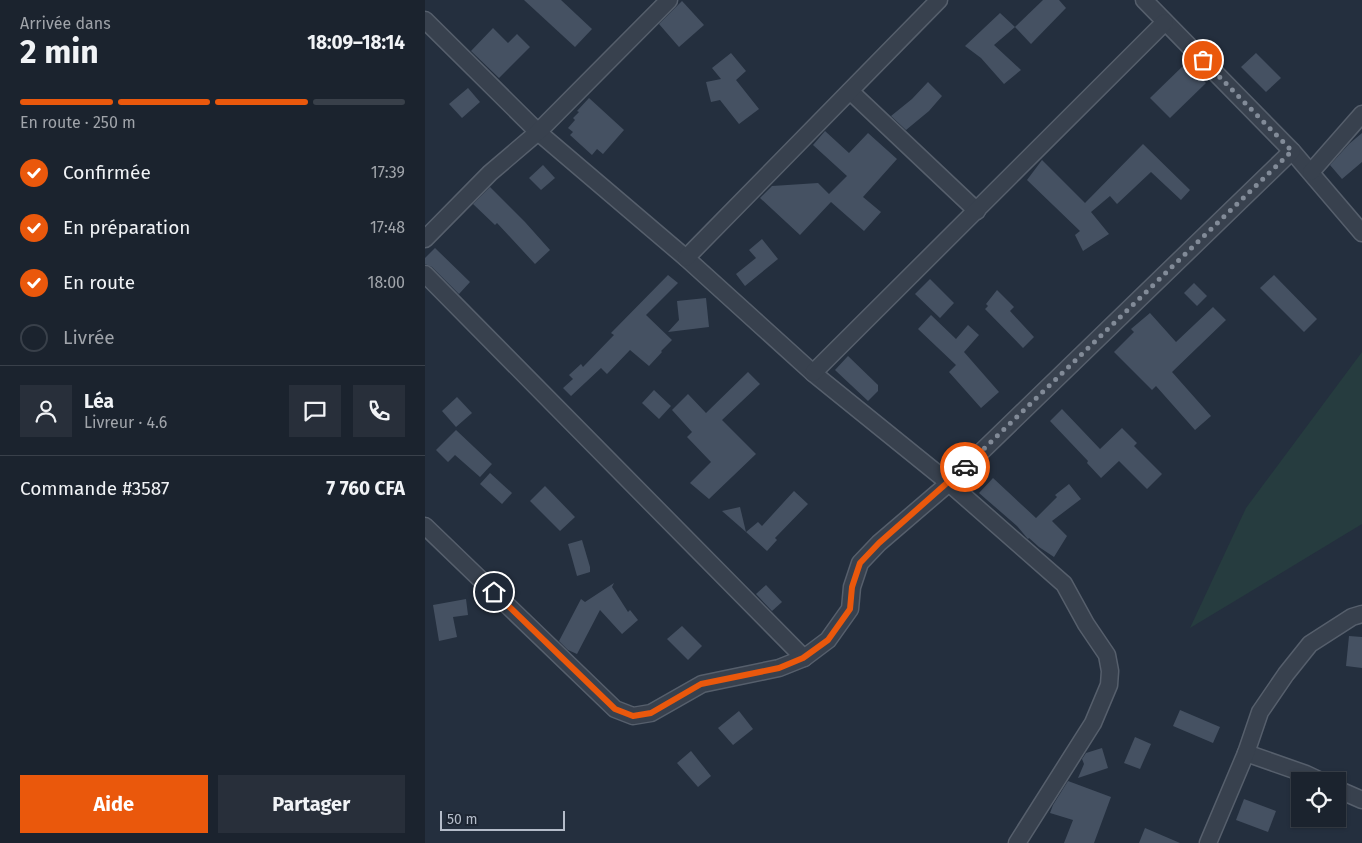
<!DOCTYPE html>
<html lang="fr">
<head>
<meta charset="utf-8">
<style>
	:root { --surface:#1b232e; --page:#282f3a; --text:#f1f3f6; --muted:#a0a4aa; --line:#39404a; --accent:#ea580c }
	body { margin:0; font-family:"Fira Sans",sans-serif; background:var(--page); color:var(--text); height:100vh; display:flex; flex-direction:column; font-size:19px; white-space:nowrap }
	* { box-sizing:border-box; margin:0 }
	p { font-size:16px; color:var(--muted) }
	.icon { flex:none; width:28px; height:28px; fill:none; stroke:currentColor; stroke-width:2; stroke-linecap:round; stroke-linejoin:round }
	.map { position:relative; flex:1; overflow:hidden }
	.panel { display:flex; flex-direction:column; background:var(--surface); width:425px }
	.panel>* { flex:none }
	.fabs { position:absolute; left:866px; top:772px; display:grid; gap:10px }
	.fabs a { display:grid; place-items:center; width:55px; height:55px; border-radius:0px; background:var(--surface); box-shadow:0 1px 4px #0004,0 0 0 1px var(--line); font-size:25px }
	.scale { position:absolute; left:15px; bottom:12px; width:125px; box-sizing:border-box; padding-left:5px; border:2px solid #b4bcc9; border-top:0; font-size:14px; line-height:18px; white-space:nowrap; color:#b4bcc9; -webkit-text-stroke:4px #1d2633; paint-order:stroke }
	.pin { position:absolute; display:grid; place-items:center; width:42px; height:42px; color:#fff; margin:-21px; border:2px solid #fff; border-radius:50%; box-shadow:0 1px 5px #0007 }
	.courier { position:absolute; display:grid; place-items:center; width:50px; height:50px; margin:-25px; border:4px solid #ea580c; border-radius:50%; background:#fff; color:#222; box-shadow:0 1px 6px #0007 }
	.head em { font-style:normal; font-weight:700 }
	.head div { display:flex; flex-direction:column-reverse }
	.head { display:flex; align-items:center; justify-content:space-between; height:85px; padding:0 20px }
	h1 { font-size:32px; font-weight:700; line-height:38px }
	.bar { display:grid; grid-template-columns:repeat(4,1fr); gap:8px 5px; align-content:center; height:60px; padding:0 20px }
	.bar i { height:6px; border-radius:4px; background:var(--line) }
	.bar .active { background:var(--accent) }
	.bar p { grid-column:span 4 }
	.line { display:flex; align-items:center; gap:12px; padding:0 20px; border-top:1px solid var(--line) }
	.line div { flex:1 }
	.round { display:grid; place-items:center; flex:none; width:52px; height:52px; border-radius:0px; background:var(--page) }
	ol { padding:0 20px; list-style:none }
	li { display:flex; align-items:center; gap:15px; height:55px }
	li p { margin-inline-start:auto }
	li .icon { padding:5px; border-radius:50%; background:var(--accent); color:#fff; stroke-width:4 }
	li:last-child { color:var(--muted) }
	li i { width:28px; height:28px; border:2px solid var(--line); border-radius:50% }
	.action { display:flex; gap:10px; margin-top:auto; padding:10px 20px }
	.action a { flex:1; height:58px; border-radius:0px; background:var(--accent); color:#fff; font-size:20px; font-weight:700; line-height:58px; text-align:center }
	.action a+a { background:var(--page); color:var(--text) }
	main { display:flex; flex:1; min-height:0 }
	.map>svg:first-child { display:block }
	.green { fill:#263c3f }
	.building { fill:#455162 }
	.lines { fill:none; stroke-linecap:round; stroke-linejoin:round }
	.minor-casing { stroke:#565f6c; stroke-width:19 }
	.minor { stroke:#38414e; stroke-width:16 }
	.done { stroke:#828b98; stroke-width:5; stroke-dasharray:0 9 }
	.route { stroke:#ea580c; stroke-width:6 }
</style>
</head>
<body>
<main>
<section class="panel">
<div class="head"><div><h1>2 min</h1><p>Arrivée dans</p></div><em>18:09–18:14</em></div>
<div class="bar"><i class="active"></i><i class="active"></i><i class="active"></i><i></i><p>En route · 250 m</p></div>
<ol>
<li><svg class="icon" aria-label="check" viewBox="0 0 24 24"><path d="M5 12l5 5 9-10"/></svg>Confirmée<p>17:39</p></li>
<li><svg class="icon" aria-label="check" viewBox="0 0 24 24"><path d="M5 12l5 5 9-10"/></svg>En préparation<p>17:48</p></li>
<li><svg class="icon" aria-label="check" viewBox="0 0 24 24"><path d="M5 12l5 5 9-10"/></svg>En route<p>18:00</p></li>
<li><i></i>Livrée</li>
</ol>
<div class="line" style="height:90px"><a class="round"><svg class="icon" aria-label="person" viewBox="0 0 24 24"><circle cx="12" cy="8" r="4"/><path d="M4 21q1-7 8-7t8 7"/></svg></a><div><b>Léa</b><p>Livreur · 4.6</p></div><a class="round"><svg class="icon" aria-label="chat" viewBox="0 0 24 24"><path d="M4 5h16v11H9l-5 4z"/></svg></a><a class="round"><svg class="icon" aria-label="phone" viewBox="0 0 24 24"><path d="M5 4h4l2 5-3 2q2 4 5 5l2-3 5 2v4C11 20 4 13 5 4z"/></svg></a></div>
<div class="line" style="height:65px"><div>Commande #3587</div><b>7 760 CFA</b></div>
<div class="action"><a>Aide</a><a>Partager</a></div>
</section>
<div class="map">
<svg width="937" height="843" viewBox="0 0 937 843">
	<rect width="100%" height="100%" fill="#242f3e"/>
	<polygon class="green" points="937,352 937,524 765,628 821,508"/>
	<g class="building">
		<polygon points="99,0 136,0 167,29 150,47"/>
		<polygon points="618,0 634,0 641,8 606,44 590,27"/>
		<polygon points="257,1 279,25 254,47 234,24"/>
		<polygon points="575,13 590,27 569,45 596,70 579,84 556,58 540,46"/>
		<polygon points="68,28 83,43 92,34 105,47 74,78 46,51"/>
		<polygon points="306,53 321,71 311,80 334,109 314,124 295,100 286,102 281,82 296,79 287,68"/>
		<polygon points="831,53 856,78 841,92 816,67"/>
		<polygon points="761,63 781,83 745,118 725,98"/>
		<polygon points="503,82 517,96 504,111 481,130 466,116 487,99"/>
		<polygon points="43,88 55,102 37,118 24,104"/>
		<polygon points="164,98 199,130 178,154 172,149 167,155 145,135 148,132 143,128 150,120 148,118 154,112 152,111"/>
		<polygon points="400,131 424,153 443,133 472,159 438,197 456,212 439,231 406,202 375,235 335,198 347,186 393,183 404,194 422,176 388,145"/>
		<polygon points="937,133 937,162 917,179 905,165 924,144"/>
		<polygon points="718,144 765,190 756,200 726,172 692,204 685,196 666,212 684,234 658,251 650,235 655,231 602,180 617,160 660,203"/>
		<polygon points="118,165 130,178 116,190 104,178"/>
		<polygon points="65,187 100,222 125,250 110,264 72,223 70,225 48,204"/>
		<polygon points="337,239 353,259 320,286 311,274 331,258 324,250"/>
		<polygon points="10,248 45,282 34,294 7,267 0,264 0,258"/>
		<polygon points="243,275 253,283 221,315 247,340 236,351 237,352 224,366 205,350 182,374 176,368 146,396 138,388 148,379 144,375 156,364 158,367 189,335 186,333"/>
		<polygon points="849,275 892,319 879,332 835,288"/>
		<polygon points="505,279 529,303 515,318 490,294"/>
		<polygon points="769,283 782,296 772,306 759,293"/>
		<polygon points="572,290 589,307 585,311 609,337 598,348 560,309 563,306 561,304"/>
		<polygon points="281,298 284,327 243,332 254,320 252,301"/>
		<polygon points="788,307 801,320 747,372 786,416 770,430 731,386 727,390 689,352 709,332 706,329 725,313 751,342"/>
		<polygon points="506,315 531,339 543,325 554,335 539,352 574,392 556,408 524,372 531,365 493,329"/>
		<polygon points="423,356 453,385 453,391 443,401 410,370"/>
		<polygon points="323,372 335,384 297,420 331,454 284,499 265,483 286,462 262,437 267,432 247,410 263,394 281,413"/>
		<polygon points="229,390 246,406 234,419 217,403"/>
		<polygon points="32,397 47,413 31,427 17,411"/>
		<polygon points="637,409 675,449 697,428 712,443 709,446 737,474 722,489 694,461 676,478 662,463 663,461 625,421"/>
		<polygon points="31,430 67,464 55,477 30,455 23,462 11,450"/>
		<polygon points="65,473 87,493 77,504 55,484"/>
		<polygon points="568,478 611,518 632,497 630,495 644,484 656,499 627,521 642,536 629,557 614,547 604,538 603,539 592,526 554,493"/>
		<polygon points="120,486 150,517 135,531 105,501"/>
		<polygon points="369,491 383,504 350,538 352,540 342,551 321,532 333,522 337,526"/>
		<polygon points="315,507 321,532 297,511"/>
		<polygon points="157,540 165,567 165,572 152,576 143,544"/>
		<polygon points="189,583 187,587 203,612 205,610 213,620 197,634 175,610 152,654 143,650 134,641 156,599 160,602"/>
		<polygon points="341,585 357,602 347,611 331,594"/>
		<polygon points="41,599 43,615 28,617 32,637 14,641 8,605"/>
		<polygon points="257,626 277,646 263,660 242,639"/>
		<polygon points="924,636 937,637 937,668 921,666"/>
		<polygon points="755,710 795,727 788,743 748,726"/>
		<polygon points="314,711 328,729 308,745 293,728"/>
		<polygon points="710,737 726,744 715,769 699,763"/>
		<polygon points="677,748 683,768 653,778 659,764 657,759 661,753"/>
		<polygon points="266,751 286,776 273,787 252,763"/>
		<polygon points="643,781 686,797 669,843 639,843 648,820 625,813 628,805"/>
		<polygon points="819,799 851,811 843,832 811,820"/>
		<polygon points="720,828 755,843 714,843"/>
	</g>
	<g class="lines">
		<defs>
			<g id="minor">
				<polyline points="719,0 867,151 937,233"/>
				<polyline points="0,20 113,132 261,258 388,373 524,483 639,584 661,624 682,655 685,671 684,685 668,723 592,843"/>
				<polyline points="425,91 552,211"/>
				<polyline points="886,172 937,114"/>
				<polyline points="0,239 65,173 113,132 244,0"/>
				<polyline points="261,258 514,0"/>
				<polyline points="0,274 379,658"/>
				<polyline points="388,373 740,22"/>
				<polyline points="0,526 190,709 208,716 226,713 277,684 354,668 379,658 403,640 425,609 427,587 435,563 454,543 524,483 867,151"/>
				<polyline points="821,753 881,774 896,781"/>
				<polyline points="912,789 937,800"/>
				<polyline points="783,843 821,753 835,712 861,674 885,644 927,617 937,614"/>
			</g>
		</defs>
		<use href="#minor" class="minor-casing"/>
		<use href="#minor" class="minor"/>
	</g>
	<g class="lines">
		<polyline class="done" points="540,467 867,151 778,60"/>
		<polyline class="route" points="69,592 190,709 208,716 226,713 276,684 354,668 378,658 403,640 425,609 427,587 435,563 454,543 540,467"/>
	</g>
</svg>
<div class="fabs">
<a><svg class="icon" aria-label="locate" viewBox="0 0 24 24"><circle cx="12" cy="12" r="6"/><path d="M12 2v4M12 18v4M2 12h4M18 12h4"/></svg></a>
</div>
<div class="scale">50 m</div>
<div class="pin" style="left:778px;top:60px;background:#ea580c"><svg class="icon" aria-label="bag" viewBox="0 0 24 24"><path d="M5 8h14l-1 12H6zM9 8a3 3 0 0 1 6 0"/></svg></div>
<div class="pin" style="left:69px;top:592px;background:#1f2937"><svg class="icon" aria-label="home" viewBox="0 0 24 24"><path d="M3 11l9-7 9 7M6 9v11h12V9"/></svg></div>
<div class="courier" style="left:540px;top:467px"><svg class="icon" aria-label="car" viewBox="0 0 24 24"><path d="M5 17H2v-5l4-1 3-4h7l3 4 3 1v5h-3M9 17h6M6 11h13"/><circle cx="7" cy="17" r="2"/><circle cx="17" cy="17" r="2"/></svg></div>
</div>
</main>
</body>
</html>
